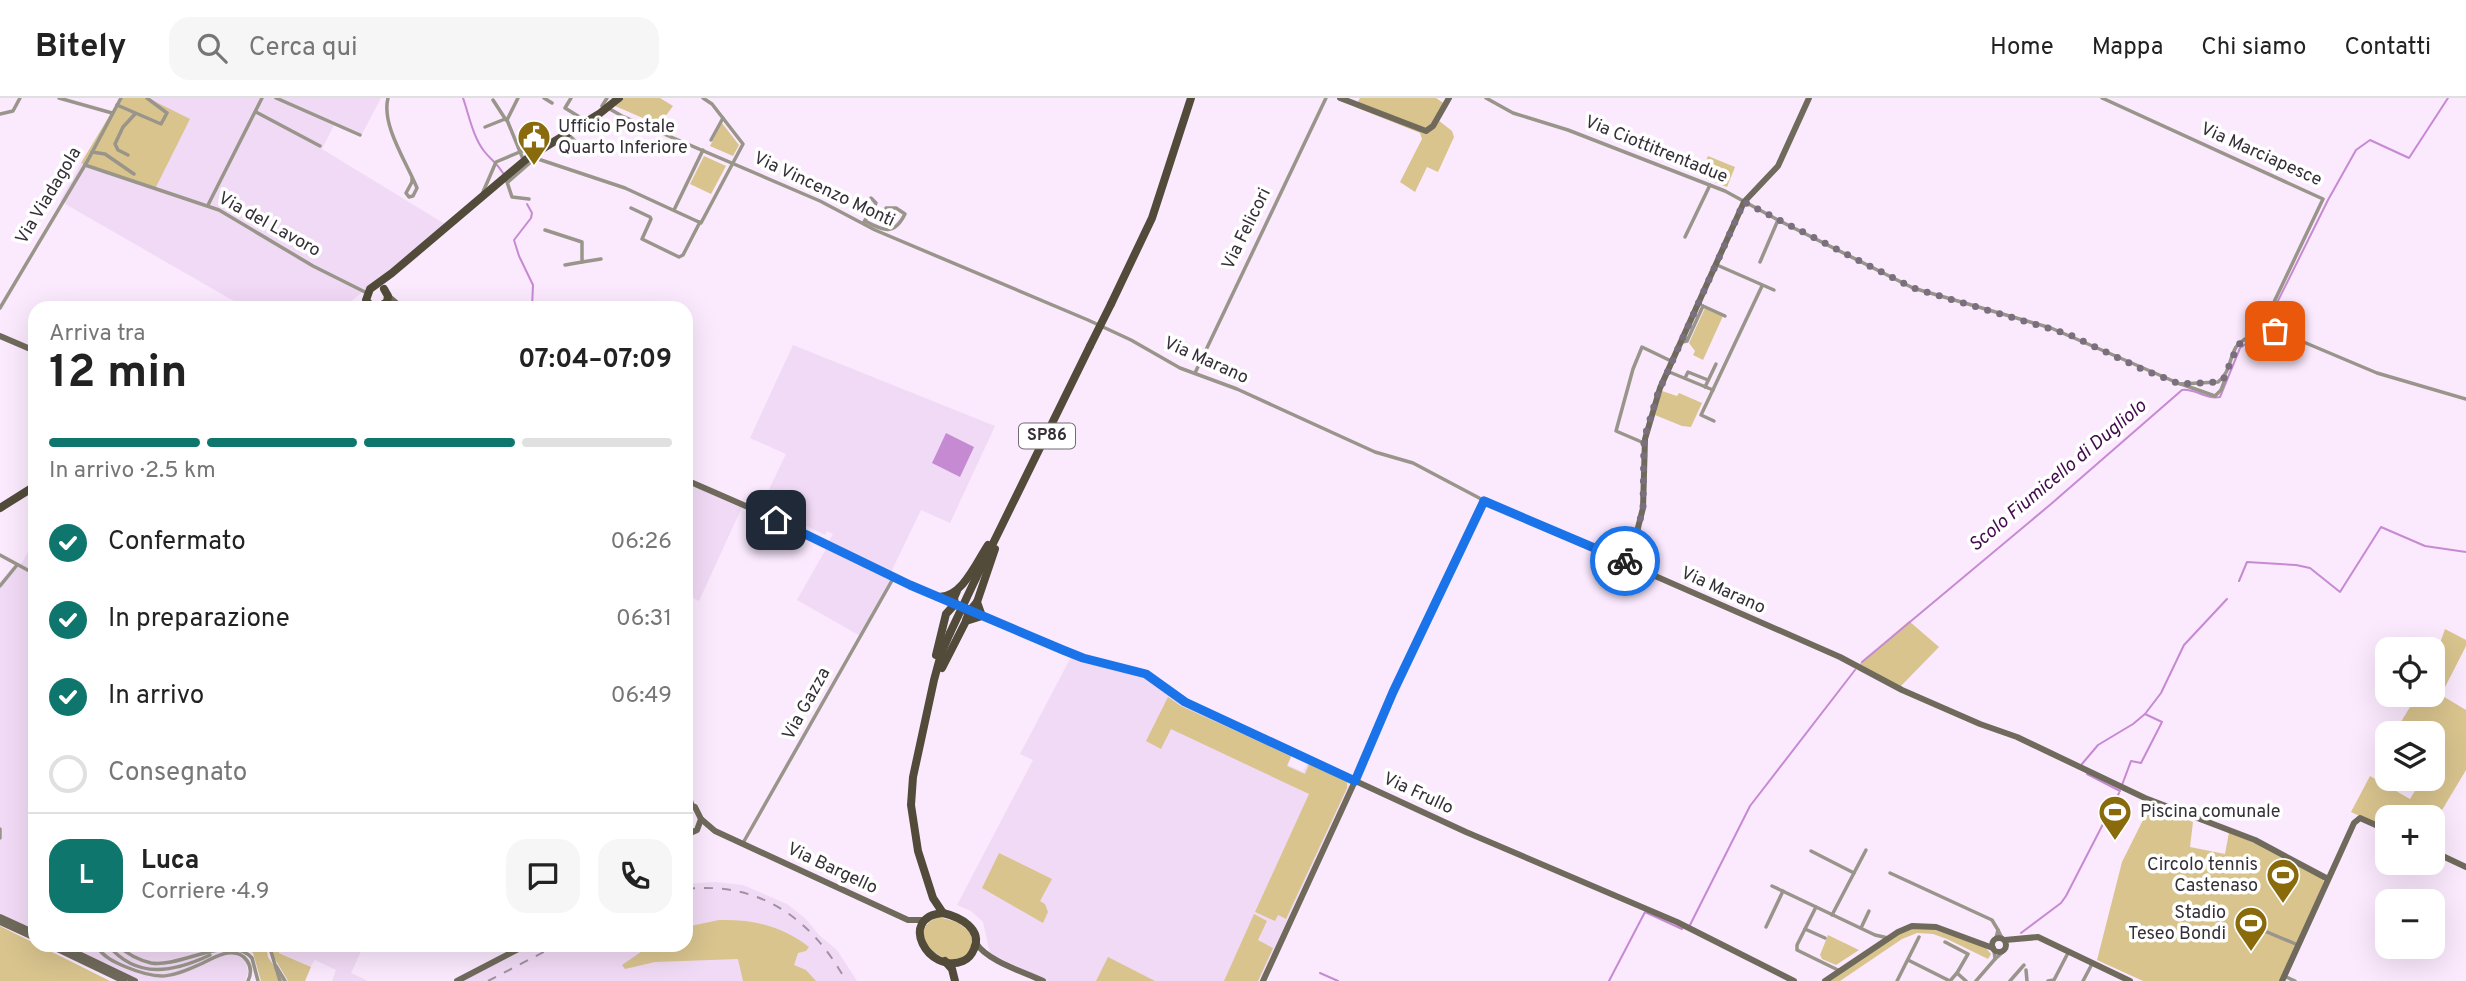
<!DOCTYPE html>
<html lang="it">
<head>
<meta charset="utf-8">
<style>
	:root { --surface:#fff; --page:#f6f6f6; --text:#222; --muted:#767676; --line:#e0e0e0; --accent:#0f766e }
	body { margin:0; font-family:Overpass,sans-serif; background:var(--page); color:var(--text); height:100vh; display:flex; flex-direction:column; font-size:26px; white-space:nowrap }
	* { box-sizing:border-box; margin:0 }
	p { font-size:23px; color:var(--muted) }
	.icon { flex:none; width:38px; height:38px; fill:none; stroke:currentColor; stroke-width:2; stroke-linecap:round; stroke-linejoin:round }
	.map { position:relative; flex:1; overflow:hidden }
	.sheet { position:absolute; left:28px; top:203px; width:665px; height:651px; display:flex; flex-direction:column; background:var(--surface); border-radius:21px; box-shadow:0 7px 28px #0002 }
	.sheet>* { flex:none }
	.controls { position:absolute; left:2375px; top:539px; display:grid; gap:14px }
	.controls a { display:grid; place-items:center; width:70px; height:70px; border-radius:14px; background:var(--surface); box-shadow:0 7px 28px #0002; font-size:35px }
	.pin { position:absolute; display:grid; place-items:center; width:60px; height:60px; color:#fff; margin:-30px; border-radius:14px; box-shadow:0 4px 10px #0006 }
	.courier { position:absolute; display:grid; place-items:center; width:70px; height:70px; margin:-35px; border:5px solid #1a73e8; border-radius:50%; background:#fff; color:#222; box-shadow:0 2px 9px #0007 }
	.head em { font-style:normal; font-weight:700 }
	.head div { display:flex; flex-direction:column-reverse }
	.head { display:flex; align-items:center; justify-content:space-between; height:119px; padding:0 21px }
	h1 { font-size:46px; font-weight:700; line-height:52px }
	.bar { display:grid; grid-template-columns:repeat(4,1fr); gap:10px 7px; align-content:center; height:84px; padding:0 21px }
	.bar i { height:9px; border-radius:5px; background:var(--line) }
	.bar .on { background:var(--accent) }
	.bar p { grid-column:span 4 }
	.line { display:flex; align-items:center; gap:18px; padding:0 21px; border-top:2px solid var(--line) }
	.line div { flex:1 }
	.round { display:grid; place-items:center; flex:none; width:74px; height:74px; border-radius:21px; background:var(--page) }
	ol { padding:0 21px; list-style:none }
	li { display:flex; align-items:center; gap:21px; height:77px }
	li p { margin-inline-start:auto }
	li .icon { padding:7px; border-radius:50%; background:var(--accent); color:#fff; stroke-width:4 }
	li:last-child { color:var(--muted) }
	li i { width:38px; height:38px; border:4px solid var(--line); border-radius:50% }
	header { display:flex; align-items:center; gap:42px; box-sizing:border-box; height:98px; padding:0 35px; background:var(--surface); border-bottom:2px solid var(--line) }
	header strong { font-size:33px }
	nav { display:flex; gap:38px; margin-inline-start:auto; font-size:24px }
	.search { width:490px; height:63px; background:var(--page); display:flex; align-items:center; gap:18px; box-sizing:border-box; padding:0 24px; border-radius:21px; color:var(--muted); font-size:26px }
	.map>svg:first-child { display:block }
	.built { fill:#f1daf5 }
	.green { fill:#d9c48e }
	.water { fill:#c68ad2 }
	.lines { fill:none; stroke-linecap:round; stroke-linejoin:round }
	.stream { stroke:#c68ad2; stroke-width:2 }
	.street { stroke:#99958a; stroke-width:3.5 }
	.secondary { stroke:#6f6a5b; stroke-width:6 }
	.primary { stroke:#524b3a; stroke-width:8 }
	.rail { stroke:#9f92a1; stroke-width:2; stroke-dasharray:9 9; stroke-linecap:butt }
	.primary-bridge { stroke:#524b3a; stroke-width:8 }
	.done { stroke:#7a707d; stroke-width:7; stroke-dasharray:0 12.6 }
	.route { stroke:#1a73e8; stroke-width:9 }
	.labels { text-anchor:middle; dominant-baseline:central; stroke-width:7; stroke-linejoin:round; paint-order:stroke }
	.shield { fill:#fff; stroke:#726d73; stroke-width:2 }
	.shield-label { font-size:16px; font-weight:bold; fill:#352f37 }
	.poi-label { font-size:18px; fill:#352f37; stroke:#fff; text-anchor:start }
	.street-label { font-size:18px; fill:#352f37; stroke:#fff }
	.water-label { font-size:19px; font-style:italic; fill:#420a4d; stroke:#fff }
</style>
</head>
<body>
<header>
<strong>Bitely</strong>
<div class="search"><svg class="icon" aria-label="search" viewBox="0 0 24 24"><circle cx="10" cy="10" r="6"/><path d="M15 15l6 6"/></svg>Cerca qui</div>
<nav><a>Home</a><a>Mappa</a><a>Chi siamo</a><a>Contatti</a></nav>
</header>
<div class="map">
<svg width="2466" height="883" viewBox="0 0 2466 883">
	<rect width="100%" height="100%" fill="#fbe9fe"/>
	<g class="built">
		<polygon points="148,0 381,0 361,38 334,27 322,51 445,126 343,210 246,210 60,103 81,65 154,91"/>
		<polygon points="793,247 995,328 950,425 921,412 891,474 828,445 833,436 827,433 825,437 762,406 786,356 750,340"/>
		<polygon points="686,382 742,409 699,503 686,497"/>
		<polygon points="35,440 35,835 0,819 0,484 13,469 22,465"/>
		<polygon points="827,449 894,481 862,539 797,502"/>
		<polygon points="1071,559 1142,577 1181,606 1292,658 1288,667 1303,674 1308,664 1349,684 1349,688 1259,883 1048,883 990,856 983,824 971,813 957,807 1033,662 1020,656"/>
		<polygon points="716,784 743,787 787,806 805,820 819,837 837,852 857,883 463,883 533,847 686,847 686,786"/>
		<polygon points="66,847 227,847 224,858 232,856 240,859 246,864 248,875 245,883 139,883"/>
		<polygon points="271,847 364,847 351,875 368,883 332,883 336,872 315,862 310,869 272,851"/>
	</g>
	<g class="green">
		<polygon points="120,0 148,0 190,21 155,91 81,65"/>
		<polygon points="624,0 660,0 673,8 659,27 615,8"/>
		<polygon points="1360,0 1436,0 1445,6 1438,22 1452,33 1454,39 1438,74 1427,69 1415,94 1400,84 1422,41 1420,35 1355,9"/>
		<polygon points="722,25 739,47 733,58 710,48"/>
		<polygon points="704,58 726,68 711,96 690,86"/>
		<polygon points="1708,58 1735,69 1727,89 1700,78"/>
		<polygon points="1705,210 1723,218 1703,262 1693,257 1695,253 1689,245"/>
		<polygon points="1662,293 1677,298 1679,295 1702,305 1691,329 1682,328 1655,317"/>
		<polygon points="1909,523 1939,549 1898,591 1856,569"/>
		<polygon points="2445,531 2466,542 2466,548 2441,597 2466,612 2466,672 2433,727 2432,719 2387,719 2387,731 2351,714 2370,678 2410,701 2422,681 2432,681 2432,635 2394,635 2415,601 2420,601 2421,597 2432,597 2433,565"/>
		<polygon points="1168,599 1181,608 1291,658 1287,668 1305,676 1309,666 1347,684 1347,690 1286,821 1278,817 1275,823 1255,814 1309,696 1171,631 1161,651 1146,643"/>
		<polygon points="2150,708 2193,724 2190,749 2225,756 2229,734 2266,750 2323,781 2324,784 2280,883 2143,883 2097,862 2122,764"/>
		<polygon points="999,755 1052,781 1040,803 1045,806 1048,814 1043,825 982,790"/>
		<polygon points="1254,816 1267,823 1258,842 1273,850 1258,883 1224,883"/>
		<path d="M939,819L957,824L970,834C972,842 973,849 967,855C948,877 898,834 939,819Z"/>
		<path d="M719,822C753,821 782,828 809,849L806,853L798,855L794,867L806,872L816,883H743L738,861L655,864L625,871L622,867L651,847H686V829Z"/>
		<polygon points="0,828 110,883 0,883"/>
		<polygon points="1926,829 1985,849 1991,856 1988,861 1947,841 1933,836 1917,835 1902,841 1840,883 1829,883 1898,836 1910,831"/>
		<polygon points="1828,837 1859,852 1836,867 1822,861 1820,857"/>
		<polygon points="239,847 266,847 268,859 284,883 261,883 253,855"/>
		<polygon points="271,847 281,847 279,855 311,869 305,883 288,883 272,856"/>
		<polygon points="1108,859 1155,883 1096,883"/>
	</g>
	<polygon class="water" points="946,335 974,349 960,379 932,365"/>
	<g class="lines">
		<g class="stream">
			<path d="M463,0C469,17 473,39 484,53C491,62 496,64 503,75"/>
			<polyline points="527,106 532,115 531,120 514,142 519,158 533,187 532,210"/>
			<polyline points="2264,231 2328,102 2356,52 2370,42 2409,60 2448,0"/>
			<polyline points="2239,483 2247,464 2296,467 2310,470 2340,494 2381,429 2425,448 2466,454"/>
			<path d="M1862,564L2051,406L2182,292C2195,290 2206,302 2220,299L2240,250L2262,234"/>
			<polyline points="2082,666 2098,647 2133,626 2145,616 2161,595 2184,547 2227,501"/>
			<polyline points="2087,676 2120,693"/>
			<polyline points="2122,687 2131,663 2141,665 2162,624 2145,616"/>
			<polyline points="1690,827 1750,708 1855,572"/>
			<polyline points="2021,835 2061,805 2066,798 2119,695"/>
			<polyline points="1320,875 1338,883"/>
			<polyline points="1609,883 1645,814 1682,831"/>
		</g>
		<g class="street">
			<polyline points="59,0 112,15"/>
			<polyline points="276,0 360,37"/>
			<path d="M388,0C381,27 407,65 417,90L413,98L409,99L406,95L412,84V79"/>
			<polyline points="518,0 507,22 523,61"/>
			<polyline points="544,0 552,5"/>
			<polyline points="571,0 565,10 586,23"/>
			<path d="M1486,0L1513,15L1568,32L1725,93L1778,122L1913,190L2051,230L2180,286L2218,284C2230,275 2229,261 2236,249C2244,238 2259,237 2265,223L2294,240L2377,275L2466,301"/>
			<polyline points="2102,0 2323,101 2265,223"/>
			<polyline points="493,2 506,22"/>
			<polyline points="117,7 161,26 167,15 147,0"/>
			<polyline points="602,8 607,0"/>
			<polyline points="608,10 622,18 820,103 875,132 1088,222 1131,242 1180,270 1237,291 1375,354 1413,365 1483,402"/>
			<polyline points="256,14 320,48"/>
			<polyline points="0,16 13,13 20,0"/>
			<polyline points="485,29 505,21"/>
			<polyline points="569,37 586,54 593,53"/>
			<polyline points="711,42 723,20"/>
			<polyline points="92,54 105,56 134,76"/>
			<polyline points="128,57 118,52 115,46 123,29 135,16"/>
			<polyline points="533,57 538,61 625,90 701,125 743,46 712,6 703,0"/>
			<polyline points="85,67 219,112 313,168 367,195"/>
			<polyline points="506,81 512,99 529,101"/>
			<polyline points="508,84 532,63"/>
			<polyline points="483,94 496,64 522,53 537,51"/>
			<polyline points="208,107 262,0"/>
			<polyline points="631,110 650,119 651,121 642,141 679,159 683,157 700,124"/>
			<polyline points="674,112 703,52"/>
			<path d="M865,123C884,133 894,138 905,116L896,110H886"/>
			<polyline points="864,124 876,105 871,100"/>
			<polyline points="545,132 582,144 582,164 565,167"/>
			<polyline points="1685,139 1710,87"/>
			<polyline points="582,164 601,161"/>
			<polyline points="1760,164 1778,122"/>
			<polyline points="1717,167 1774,192"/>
			<polyline points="1703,208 1725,218"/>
			<polyline points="0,210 88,62 121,0"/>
			<polyline points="2261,233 2270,232 2284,237"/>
			<polyline points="1682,244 1687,243 1703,208"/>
			<polyline points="1667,273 1713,292"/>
			<polyline points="1195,275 1326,0"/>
			<polyline points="1685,280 1688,274 1708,282"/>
			<polyline points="2181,286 2215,298 2221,292 2226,279"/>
			<polyline points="1705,289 1716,266"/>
			<polyline points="1714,323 1701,317 1762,188"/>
			<polyline points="1644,345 1616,333 1633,271 1642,249 1671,263"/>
			<polyline points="0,457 35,476"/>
			<polyline points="0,488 17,467"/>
			<polyline points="0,731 0,740"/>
			<polyline points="743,745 894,479"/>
			<polyline points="1811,753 1854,775"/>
			<polyline points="1890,775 1992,822 1998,832"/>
			<polyline points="1772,788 1875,837 1888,840"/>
			<polyline points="1816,809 1797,847 1797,852 1840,873"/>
			<polyline points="1832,817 1866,752"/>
			<polyline points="1766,829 1783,793"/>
			<polyline points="1861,830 1869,813"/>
			<polyline points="2250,830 2267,834 2298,847"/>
			<polyline points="1805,831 1825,840"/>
			<polyline points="1996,840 1998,832 2002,840"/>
			<path d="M96,847C103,859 114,864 126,869C160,883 170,880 203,865C211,861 219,856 228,855C245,853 255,868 248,883"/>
			<path d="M108,847C137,882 174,874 210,857"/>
			<path d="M117,847C126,855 139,862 151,865C181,870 230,835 252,860L258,883"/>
			<polyline points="269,847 280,883"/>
			<polyline points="1994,852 1995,861 2003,854"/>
			<polyline points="1908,862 1950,883 1957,875 1968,856 1945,844"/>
			<polyline points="276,868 285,883"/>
			<polyline points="2026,872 2027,883"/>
			<polyline points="1957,875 1966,883"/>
			<polyline points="2284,878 2295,883"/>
			<polyline points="1897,883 1919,839"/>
			<polyline points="1976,883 1995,861"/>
			<polyline points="2010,883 2024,867"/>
			<polyline points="2048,883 2054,882 2069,853"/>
			<polyline points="2083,883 2092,866"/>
		</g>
		<g class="secondary">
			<polyline points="1340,0 1426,33 1433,28 1449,0"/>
			<polyline points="388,198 402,210"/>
			<polyline points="0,238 35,253"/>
			<polyline points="686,382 748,409 910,487 957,507"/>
			<polyline points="1629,465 1643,410 1645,341 1660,290 1744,104 1778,68 1809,0"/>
			<polyline points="967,512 1074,557 1146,576 1193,608 1466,734 1677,824 1794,883"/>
			<polyline points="686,660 686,680"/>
			<polyline points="686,687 691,706"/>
			<polyline points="686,705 695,709 701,721 697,732 686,737"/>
			<polyline points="701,721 715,733 908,822 926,822"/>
			<polyline points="2432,753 2466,769"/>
			<polyline points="0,819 35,835"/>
			<polyline points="0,824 35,840"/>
			<circle cx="1999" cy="847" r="7"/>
			<polyline points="2005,842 2038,839 2130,883"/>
			<path d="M976,845C987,863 1024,874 1043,883"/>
			<polyline points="49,847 124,883"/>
			<polyline points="60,847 135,883"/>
			<polyline points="457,883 526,847"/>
			<polyline points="1263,883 1355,683 1393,594 1484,403 1840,559 1902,592 1980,626 2017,639 2145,700 2255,742 2328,781"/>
			<polyline points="1825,883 1898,834 1912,828 1936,829 1993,850"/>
			<polyline points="2282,883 2354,725 2360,720 2387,732"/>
		</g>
		<g class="primary">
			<polyline points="1111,206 1152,120 1191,0"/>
			<polyline points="377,210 371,208 366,202 370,191 392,175 529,59 599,16 619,0"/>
			<polyline points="377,210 387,204 388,198 384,191"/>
			<polyline points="0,410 35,388"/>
			<polyline points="976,480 1090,248"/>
			<path d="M938,499C962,500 976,465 988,447"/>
			<polyline points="966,522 968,517 966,511 971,511 977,504 995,451"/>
			<polyline points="936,557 946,516 955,506 954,500 957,493"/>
			<polyline points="942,570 966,523 982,518 977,504"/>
			<polyline points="943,815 933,800 918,753 911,707 913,679 934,582 941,556 950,535"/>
			<path d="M943,815C960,819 983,831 974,851C972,856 968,861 963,863C928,877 897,819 943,815Z"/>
			<polyline points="945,863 952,871 955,883"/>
		</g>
		<g class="rail">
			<path d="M686,791C760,783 812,821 846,883"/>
			<polyline points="488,883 557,847"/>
		</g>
		<g class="primary-bridge">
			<polyline points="1090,248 1111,206"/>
			<polyline points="950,535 976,480"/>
		</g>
	</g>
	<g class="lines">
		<polyline class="done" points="1625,463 1629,465 1630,462 1643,410 1644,341 1658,295 1744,104 1913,190 2068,236 2144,272 2180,286 2218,284 2224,280 2237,249 2241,244 2263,232 2275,233"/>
		<polyline class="route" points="776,422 910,487 1063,552 1083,560 1146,576 1185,604 1355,683 1393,594 1484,403 1625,463"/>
	</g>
	<defs>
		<symbol id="civic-pin" viewBox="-11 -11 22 30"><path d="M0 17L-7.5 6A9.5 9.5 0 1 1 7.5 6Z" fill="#896b0b" stroke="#fff"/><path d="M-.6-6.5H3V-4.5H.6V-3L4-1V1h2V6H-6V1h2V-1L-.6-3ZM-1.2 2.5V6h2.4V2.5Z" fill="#fff"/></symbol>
		<symbol id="stadium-pin" viewBox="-11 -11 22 30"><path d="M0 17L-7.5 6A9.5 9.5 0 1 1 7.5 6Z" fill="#896b0b" stroke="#fff"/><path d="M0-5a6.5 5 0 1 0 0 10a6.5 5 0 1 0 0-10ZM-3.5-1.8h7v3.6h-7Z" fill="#fff"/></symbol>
	</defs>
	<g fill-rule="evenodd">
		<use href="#civic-pin" x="515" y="20" width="38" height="52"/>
		<use href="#stadium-pin" x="2096" y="695" width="38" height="52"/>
		<use href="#stadium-pin" x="2264" y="758" width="38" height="52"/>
		<use href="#stadium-pin" x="2232" y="806" width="38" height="52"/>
	</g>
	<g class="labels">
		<rect class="shield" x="1019" y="325.5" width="56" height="25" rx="5"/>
		<g class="shield-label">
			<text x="1047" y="338">SP86</text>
		</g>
		<g class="poi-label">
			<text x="558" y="29">Ufficio Postale<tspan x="558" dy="21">Quarto Inferiore</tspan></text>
			<text x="2140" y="714">Piscina comunale</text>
			<text x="2258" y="767" text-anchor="end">Circolo tennis<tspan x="2258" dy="21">Castenaso</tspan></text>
			<text x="2226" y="815" text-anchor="end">Stadio<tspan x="2226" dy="21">Teseo Bondi</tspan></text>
		</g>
		<g class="street-label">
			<text transform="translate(1656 52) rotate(22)">Via Ciottitrentadue</text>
			<text transform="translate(2261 57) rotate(24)">Via Marciapesce</text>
			<text transform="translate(824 92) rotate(25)">Via Vincenzo Monti</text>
			<text transform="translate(49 98) rotate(-59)">Via Viadagola</text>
			<text transform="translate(269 127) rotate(29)">Via del Lavoro</text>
			<text transform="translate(1247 131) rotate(-64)">Via Felicori</text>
			<text transform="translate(1206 263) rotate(24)">Via Marano</text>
			<text transform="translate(1723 493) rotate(24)">Via Marano</text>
			<text transform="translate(807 606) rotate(-61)">Via Gazza</text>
			<text transform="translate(1418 696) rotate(25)">Via Frullo</text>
			<text transform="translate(832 771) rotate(25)">Via Bargello</text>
		</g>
		<g class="water-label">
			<text transform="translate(2058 378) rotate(-40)">Scolo Fiumicello di Dugliolo</text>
		</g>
	</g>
</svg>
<div class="controls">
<a><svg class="icon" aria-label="locate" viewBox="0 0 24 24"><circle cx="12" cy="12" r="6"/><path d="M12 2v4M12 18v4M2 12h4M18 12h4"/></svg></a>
<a><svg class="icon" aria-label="layers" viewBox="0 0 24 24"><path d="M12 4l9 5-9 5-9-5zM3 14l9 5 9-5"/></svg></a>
<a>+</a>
<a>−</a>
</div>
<div class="pin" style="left:2275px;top:233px;background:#ea580c"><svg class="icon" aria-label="bag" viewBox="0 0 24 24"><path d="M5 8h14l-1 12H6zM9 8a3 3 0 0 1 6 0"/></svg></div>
<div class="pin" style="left:776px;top:422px;background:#1f2937"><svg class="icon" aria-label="home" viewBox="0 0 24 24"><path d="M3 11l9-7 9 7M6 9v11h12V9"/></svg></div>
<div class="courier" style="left:1625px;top:463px"><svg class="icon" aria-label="bike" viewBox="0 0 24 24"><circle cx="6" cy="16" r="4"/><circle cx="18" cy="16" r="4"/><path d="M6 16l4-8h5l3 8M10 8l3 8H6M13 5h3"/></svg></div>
<section class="sheet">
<div class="head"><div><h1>12 min</h1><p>Arriva tra</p></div><em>07:04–07:09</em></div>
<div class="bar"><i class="on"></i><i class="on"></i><i class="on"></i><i></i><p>In arrivo · 2.5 km</p></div>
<ol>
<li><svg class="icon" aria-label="check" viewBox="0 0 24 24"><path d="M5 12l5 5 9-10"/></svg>Confermato<p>06:26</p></li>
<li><svg class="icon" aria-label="check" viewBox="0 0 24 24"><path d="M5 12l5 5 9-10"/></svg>In preparazione<p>06:31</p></li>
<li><svg class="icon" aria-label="check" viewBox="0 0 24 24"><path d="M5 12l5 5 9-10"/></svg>In arrivo<p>06:49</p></li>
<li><i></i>Consegnato</li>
</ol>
<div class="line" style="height:126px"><b class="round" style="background:var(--accent);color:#fff">L</b><div><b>Luca</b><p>Corriere · 4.9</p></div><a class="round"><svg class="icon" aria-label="chat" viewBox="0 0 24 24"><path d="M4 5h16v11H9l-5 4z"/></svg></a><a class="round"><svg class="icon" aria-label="phone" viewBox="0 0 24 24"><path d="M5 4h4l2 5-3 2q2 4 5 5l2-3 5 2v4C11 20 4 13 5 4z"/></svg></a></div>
</section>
</div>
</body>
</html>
